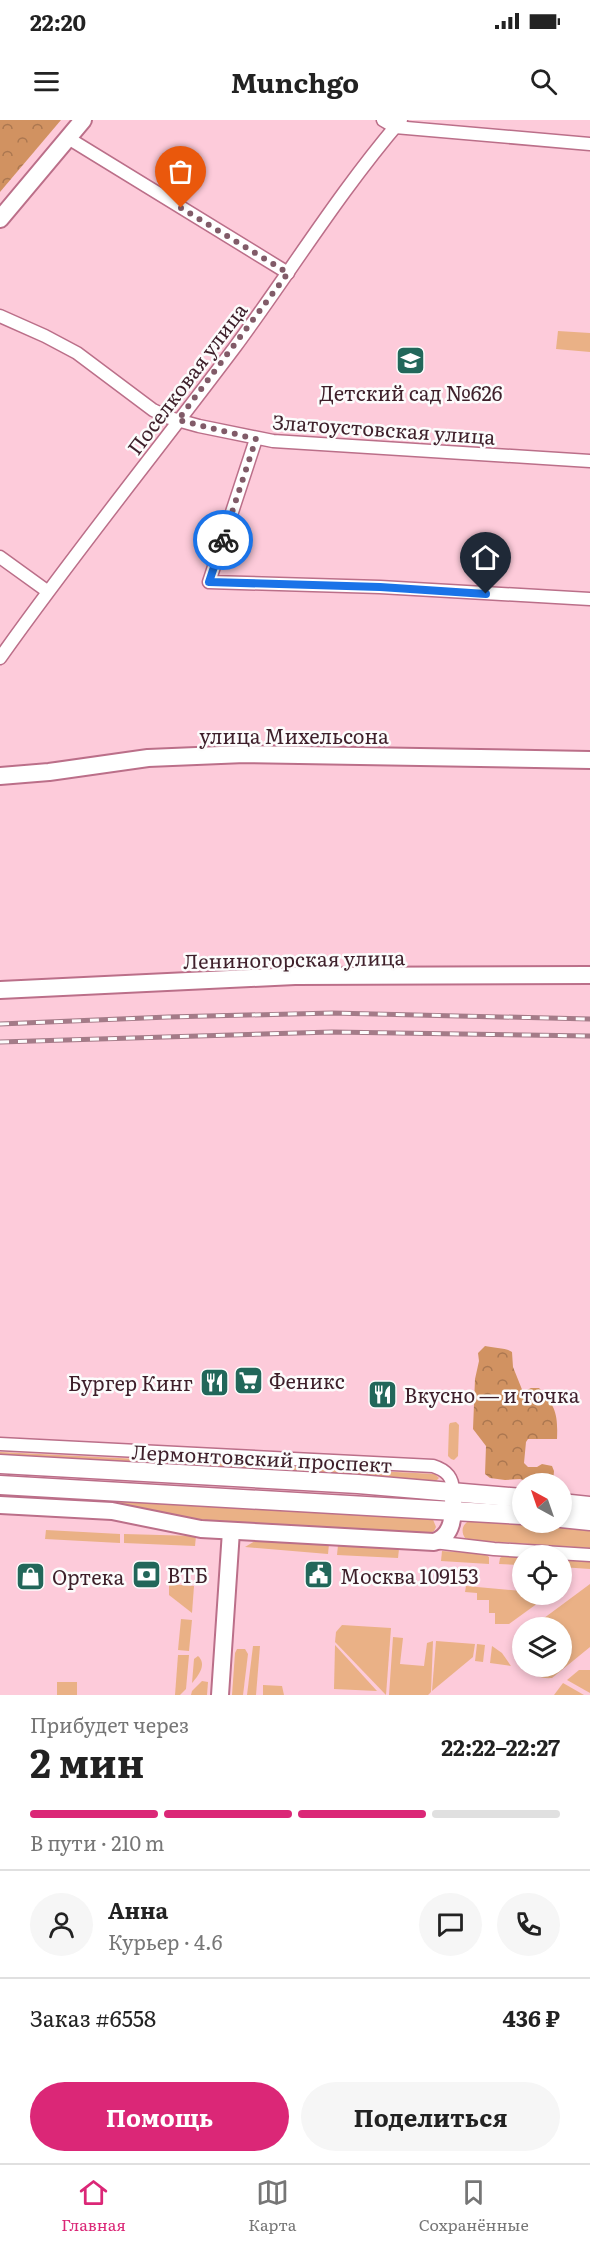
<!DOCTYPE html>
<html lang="ru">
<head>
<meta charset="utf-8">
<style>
	:root { --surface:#fff; --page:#f6f6f6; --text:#222; --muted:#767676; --line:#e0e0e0; --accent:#db2777 }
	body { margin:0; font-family:Literata,serif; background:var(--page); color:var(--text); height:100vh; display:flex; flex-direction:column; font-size:22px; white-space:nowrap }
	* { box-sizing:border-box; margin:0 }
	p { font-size:20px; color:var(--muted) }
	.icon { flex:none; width:33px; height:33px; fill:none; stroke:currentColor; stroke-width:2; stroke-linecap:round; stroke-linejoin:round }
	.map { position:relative; height:1575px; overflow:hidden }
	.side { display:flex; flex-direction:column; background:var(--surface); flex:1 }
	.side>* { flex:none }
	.needle { width:39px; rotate:320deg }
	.buttons { position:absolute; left:512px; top:1353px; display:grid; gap:12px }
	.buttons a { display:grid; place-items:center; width:60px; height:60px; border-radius:50%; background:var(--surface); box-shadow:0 3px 9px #0003; font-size:30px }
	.pin { position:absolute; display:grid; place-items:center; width:51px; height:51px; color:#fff; margin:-62px -26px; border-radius:50% 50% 50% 0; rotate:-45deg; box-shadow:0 0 6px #0007 }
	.pin .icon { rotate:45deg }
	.courier { position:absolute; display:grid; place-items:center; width:60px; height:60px; margin:-30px; border:4px solid #1a73e8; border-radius:50%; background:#fff; color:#222; box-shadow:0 2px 8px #0007 }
	.overview em { font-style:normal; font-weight:700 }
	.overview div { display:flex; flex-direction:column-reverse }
	.overview { display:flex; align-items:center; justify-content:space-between; height:102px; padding:0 30px }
	h1 { font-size:39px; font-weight:700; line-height:45px }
	.bar { display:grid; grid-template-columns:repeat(4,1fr); gap:9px 6px; align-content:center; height:72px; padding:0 30px }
	.bar i { height:8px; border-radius:4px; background:var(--line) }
	.bar .active { background:var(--accent) }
	.bar p { grid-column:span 4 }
	.line { display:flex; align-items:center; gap:15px; padding:0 30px; border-top:2px solid var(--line) }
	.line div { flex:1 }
	.round { display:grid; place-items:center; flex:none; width:63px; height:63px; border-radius:32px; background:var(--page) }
	.cta { display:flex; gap:12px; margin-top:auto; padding:12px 30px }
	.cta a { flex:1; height:69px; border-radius:36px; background:var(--accent); color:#fff; font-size:24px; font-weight:700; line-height:69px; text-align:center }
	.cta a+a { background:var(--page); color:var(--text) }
	.status { display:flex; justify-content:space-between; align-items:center; height:42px; padding:0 30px; background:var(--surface); direction:ltr }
	.status svg { height:16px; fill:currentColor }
	header { display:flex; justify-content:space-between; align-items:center; height:78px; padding:0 30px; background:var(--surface); font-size:27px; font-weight:700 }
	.menu { display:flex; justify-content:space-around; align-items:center; height:84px; border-top:2px solid var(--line); background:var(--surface); font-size:16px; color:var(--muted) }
	.menu a { display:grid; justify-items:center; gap:3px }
	.menu .active { color:var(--accent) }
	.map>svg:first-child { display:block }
	.green { fill:#eab186 }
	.forest { fill:url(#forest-crowns) }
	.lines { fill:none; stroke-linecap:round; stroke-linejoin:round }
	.street-casing { stroke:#bb6f89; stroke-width:15 }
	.secondary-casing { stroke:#bb6f89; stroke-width:20 }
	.primary-casing { stroke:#bb6f89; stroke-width:21 }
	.street { stroke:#fff; stroke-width:12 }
	.secondary { stroke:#fff; stroke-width:16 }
	.primary { stroke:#fff; stroke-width:18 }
	.rail-casing { stroke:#a47b88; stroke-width:5 }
	.rail { stroke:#fcfcfc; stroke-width:3; stroke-dasharray:9; stroke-linecap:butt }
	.done { stroke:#815b68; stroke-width:6; stroke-dasharray:0 10.8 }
	.route { stroke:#1a73e8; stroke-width:8 }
	.labels { text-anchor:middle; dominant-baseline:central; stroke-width:5; stroke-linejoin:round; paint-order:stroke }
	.street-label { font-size:20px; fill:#3e1f2a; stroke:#fcfcfc }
	.poi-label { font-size:20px; fill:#3e1f2a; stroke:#fcfcfc; text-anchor:start }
</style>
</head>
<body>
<div class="status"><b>22:20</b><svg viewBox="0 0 49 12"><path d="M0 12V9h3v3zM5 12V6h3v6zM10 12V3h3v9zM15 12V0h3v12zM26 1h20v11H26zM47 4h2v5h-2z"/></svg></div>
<header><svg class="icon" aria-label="menu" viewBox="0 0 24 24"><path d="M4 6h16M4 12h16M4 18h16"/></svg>Munchgo<svg class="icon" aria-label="search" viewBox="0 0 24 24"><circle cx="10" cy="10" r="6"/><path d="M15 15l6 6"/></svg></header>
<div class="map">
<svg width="590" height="1575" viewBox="0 0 590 1575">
	<defs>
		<pattern id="forest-crowns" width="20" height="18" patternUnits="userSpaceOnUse" patternTransform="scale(1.5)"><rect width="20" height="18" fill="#d19261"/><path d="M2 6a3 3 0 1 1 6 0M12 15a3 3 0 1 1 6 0" fill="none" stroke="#ab7750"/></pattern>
	</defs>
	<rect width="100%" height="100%" fill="#fdcbda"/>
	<g class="green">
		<polygon points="558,211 590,213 590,232 556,229"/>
		<polygon points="456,1302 459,1305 458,1336 454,1340 451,1339 448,1336 449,1305 450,1303"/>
		<polygon points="0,1332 435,1354 439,1358 436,1361 0,1337"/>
		<polygon points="0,1373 432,1397 436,1407 434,1411 428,1414 203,1400 121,1385 0,1378"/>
		<path d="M471,1400L590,1408V1428L470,1420L465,1418C460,1410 463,1403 471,1400Z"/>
		<polygon points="46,1410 120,1414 120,1423 45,1419"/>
		<polygon points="124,1414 196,1416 195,1426 124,1423"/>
		<polygon points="261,1420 329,1424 328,1434 245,1427 255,1421"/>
		<polygon points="338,1425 399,1429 398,1438 337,1435"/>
		<polygon points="442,1431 485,1434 489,1437 489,1444 441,1441"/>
		<polygon points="503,1436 522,1436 522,1445 499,1444 500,1438"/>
		<polygon points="561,1439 590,1440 590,1449 561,1447"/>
		<polygon points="169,1464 194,1466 192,1493 169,1475"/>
		<path d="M590,1464V1527L552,1558C541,1559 533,1555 525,1547L561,1546V1508L532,1507Z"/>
		<polygon points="466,1466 522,1471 522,1474 549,1475 509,1504 495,1504 495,1493 489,1493 489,1480 477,1480 477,1473 465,1472"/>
		<polygon points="181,1499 192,1500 189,1531 178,1530"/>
		<polygon points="342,1505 391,1508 386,1575 335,1522 336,1512"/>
		<polygon points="522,1515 522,1543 512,1528 514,1522"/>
		<polygon points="393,1517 403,1518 400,1544 424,1546 427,1523 433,1521 431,1572 428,1575 389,1575"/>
		<polygon points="436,1521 475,1524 473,1537 432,1571"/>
		<polygon points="477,1524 485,1525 483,1542 475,1541"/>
		<polygon points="335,1525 377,1571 334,1569"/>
		<polygon points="253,1526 260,1526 256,1575 247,1575"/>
		<polygon points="492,1526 502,1533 511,1546 490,1543"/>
		<polygon points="237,1529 245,1529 248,1534 243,1575 232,1575 235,1533"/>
		<polygon points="178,1535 189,1535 186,1569 180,1575 175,1575"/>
		<path d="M198,1536C207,1544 199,1555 192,1563L194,1539Z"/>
		<polygon points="579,1550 590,1550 590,1573 567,1560"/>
		<polygon points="202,1561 208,1562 207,1575 191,1575 192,1571"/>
		<rect x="57" y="1562" width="20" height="13"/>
		<polygon points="563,1563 584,1575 554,1575"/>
		<polygon points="263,1565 282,1566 284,1575 263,1575"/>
	</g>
	<g class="forest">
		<polygon points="0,0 61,0 0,72"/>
		<path d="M485,1226C493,1228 507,1228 512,1232L513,1247L523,1272L531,1268H539C556,1286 558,1295 557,1319H528L526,1322L524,1343L528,1347H537L542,1344L552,1346L554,1351L553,1363H532L520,1359L505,1360L490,1358L485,1354L486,1326L473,1309L475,1259L479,1241L478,1233Z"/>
	</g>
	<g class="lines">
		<defs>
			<g id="street">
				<polyline points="383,0 395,7 590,24"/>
				<polyline points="68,18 288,153"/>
				<polyline points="0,196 45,216 77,233 153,290 170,298 199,306 273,321 590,341"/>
				<polyline points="256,319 209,462 380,467 590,479"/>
				<polyline points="0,437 47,471"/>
				<path d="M0,538C75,432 157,331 235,227C291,151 340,71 401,0"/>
				<path d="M0,1324L433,1346C446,1350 453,1357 453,1371"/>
				<polyline points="434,1422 494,1429 590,1435"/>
			</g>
			<g id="secondary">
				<polyline points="0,99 83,0"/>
				<polyline points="0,656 49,652 148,638 245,634 590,640"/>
				<polyline points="0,870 295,856 590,855"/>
				<path d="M0,1385L112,1391L201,1409L434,1422C456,1415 453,1390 453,1371"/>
				<polyline points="220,1575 231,1411"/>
			</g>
			<g id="primary">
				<polyline points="0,1344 358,1364 522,1378"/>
				<polyline points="0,1365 522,1395"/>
				<polyline points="561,1383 590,1386"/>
				<polyline points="561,1398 590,1401"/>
			</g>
		</defs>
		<use href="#street" class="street-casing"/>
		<use href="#secondary" class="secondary-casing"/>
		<use href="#primary" class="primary-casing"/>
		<use href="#street" class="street"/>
		<use href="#secondary" class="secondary"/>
		<use href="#primary" class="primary"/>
		<defs>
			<g id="rail">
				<polyline points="0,904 168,897 332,893 590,899"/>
				<polyline points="0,922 332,912 590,916"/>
			</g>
		</defs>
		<use href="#rail" class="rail-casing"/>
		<use href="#rail" class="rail"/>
	</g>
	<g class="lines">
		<polyline class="done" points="181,88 288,153 178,300 256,319 223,420"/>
		<polyline class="route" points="223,420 209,462 380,467 486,474"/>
	</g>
	<defs>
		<symbol id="school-square" viewBox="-11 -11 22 22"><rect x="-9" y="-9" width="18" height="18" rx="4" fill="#22675a" stroke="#fcfcfc"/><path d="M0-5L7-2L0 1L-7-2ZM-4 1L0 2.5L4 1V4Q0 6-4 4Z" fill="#fff"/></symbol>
		<symbol id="supermarket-square" viewBox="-11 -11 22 22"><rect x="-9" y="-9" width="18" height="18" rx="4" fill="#22675a" stroke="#fcfcfc"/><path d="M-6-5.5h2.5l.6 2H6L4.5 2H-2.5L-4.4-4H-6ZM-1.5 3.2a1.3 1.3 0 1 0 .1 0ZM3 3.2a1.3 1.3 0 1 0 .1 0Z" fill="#fff"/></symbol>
		<symbol id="restaurant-square" viewBox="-11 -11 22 22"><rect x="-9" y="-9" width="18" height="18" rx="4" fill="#22675a" stroke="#fcfcfc"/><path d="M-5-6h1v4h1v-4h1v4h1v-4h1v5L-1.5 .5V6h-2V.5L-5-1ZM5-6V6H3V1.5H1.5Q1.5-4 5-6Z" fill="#fff"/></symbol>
		<symbol id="bank-square" viewBox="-11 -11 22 22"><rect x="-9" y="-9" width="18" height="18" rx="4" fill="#22675a" stroke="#fcfcfc"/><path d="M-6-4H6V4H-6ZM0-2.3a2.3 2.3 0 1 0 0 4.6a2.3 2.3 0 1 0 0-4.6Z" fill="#fff"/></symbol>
		<symbol id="civic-square" viewBox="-11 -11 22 22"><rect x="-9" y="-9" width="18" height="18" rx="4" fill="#22675a" stroke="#fcfcfc"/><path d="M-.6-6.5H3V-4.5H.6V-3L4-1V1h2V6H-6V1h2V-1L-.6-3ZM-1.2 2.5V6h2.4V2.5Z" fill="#fff"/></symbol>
		<symbol id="shop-square" viewBox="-11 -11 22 22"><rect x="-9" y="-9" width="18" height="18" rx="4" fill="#22675a" stroke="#fcfcfc"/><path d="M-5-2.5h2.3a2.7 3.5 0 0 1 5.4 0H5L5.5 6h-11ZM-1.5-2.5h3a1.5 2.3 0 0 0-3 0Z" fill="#fff"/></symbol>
	</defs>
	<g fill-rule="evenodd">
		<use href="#school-square" x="394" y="224" width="33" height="33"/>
		<use href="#supermarket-square" x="232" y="1244" width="33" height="33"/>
		<use href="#restaurant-square" x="198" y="1246" width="33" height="33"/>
		<use href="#restaurant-square" x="366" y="1258" width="33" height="33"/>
		<use href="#bank-square" x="130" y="1438" width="33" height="33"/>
		<use href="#civic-square" x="302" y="1438" width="33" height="33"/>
		<use href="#shop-square" x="14" y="1440" width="33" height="33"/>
	</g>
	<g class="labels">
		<g class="street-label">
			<text transform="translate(186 258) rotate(-53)">Поселковая улица</text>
			<text transform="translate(384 308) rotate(4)">Златоустовская улица</text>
			<text x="294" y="615">улица Михельсона</text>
			<text transform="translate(294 838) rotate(-1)">Лениногорская улица</text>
			<text transform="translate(262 1337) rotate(3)">Лермонтовский проспект</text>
		</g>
		<g class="poi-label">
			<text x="411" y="272" text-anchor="middle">Детский сад №626</text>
			<text x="269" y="1260">Феникс</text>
			<text x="193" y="1262" text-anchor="end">Бургер Кинг</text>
			<text x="404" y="1274">Вкусно — и точка</text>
			<text x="167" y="1454">ВТБ</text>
			<text x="340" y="1455">Москва 109153</text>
			<text x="52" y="1456">Ортека</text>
		</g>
	</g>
</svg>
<div class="buttons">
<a><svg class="needle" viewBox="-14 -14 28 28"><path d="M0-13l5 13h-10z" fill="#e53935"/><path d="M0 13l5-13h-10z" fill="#767676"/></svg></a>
<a><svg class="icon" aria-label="locate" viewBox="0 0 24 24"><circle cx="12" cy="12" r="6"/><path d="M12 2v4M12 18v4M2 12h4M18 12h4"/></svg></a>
<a><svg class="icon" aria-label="layers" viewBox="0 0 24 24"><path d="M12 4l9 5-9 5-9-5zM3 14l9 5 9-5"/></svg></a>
</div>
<div class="pin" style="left:181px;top:88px;background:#ea580c"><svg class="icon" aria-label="bag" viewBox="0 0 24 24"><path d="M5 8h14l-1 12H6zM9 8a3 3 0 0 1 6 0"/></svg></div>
<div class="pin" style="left:486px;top:474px;background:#1f2937"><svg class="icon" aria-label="home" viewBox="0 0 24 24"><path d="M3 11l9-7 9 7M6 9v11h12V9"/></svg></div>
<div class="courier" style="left:223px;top:420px"><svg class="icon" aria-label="bike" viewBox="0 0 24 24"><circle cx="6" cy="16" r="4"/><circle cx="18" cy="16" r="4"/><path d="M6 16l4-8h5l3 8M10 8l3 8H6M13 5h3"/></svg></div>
</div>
<section class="side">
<div class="overview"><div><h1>2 мин</h1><p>Прибудет через</p></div><em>22:22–22:27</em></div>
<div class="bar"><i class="active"></i><i class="active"></i><i class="active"></i><i></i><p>В пути · 210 m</p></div>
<div class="line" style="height:108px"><a class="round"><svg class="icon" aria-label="person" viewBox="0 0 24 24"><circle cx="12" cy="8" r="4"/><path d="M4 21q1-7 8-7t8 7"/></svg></a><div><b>Анна</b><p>Курьер · 4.6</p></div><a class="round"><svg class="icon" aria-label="chat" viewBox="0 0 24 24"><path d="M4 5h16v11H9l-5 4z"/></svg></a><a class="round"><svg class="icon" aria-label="phone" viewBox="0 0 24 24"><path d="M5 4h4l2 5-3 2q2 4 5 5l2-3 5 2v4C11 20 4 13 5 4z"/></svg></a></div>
<div class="line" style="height:78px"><div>Заказ #6558</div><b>436 ₽</b></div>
<div class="cta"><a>Помощь</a><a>Поделиться</a></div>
</section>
<nav class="menu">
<a class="active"><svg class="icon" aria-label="home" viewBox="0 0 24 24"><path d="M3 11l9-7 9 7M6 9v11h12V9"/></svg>Главная</a>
<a><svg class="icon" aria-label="map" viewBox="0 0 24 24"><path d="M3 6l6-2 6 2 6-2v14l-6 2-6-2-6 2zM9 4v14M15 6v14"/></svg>Карта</a>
<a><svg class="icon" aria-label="saved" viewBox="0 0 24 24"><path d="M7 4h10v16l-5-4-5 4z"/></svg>Сохранённые</a>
</nav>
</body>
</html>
